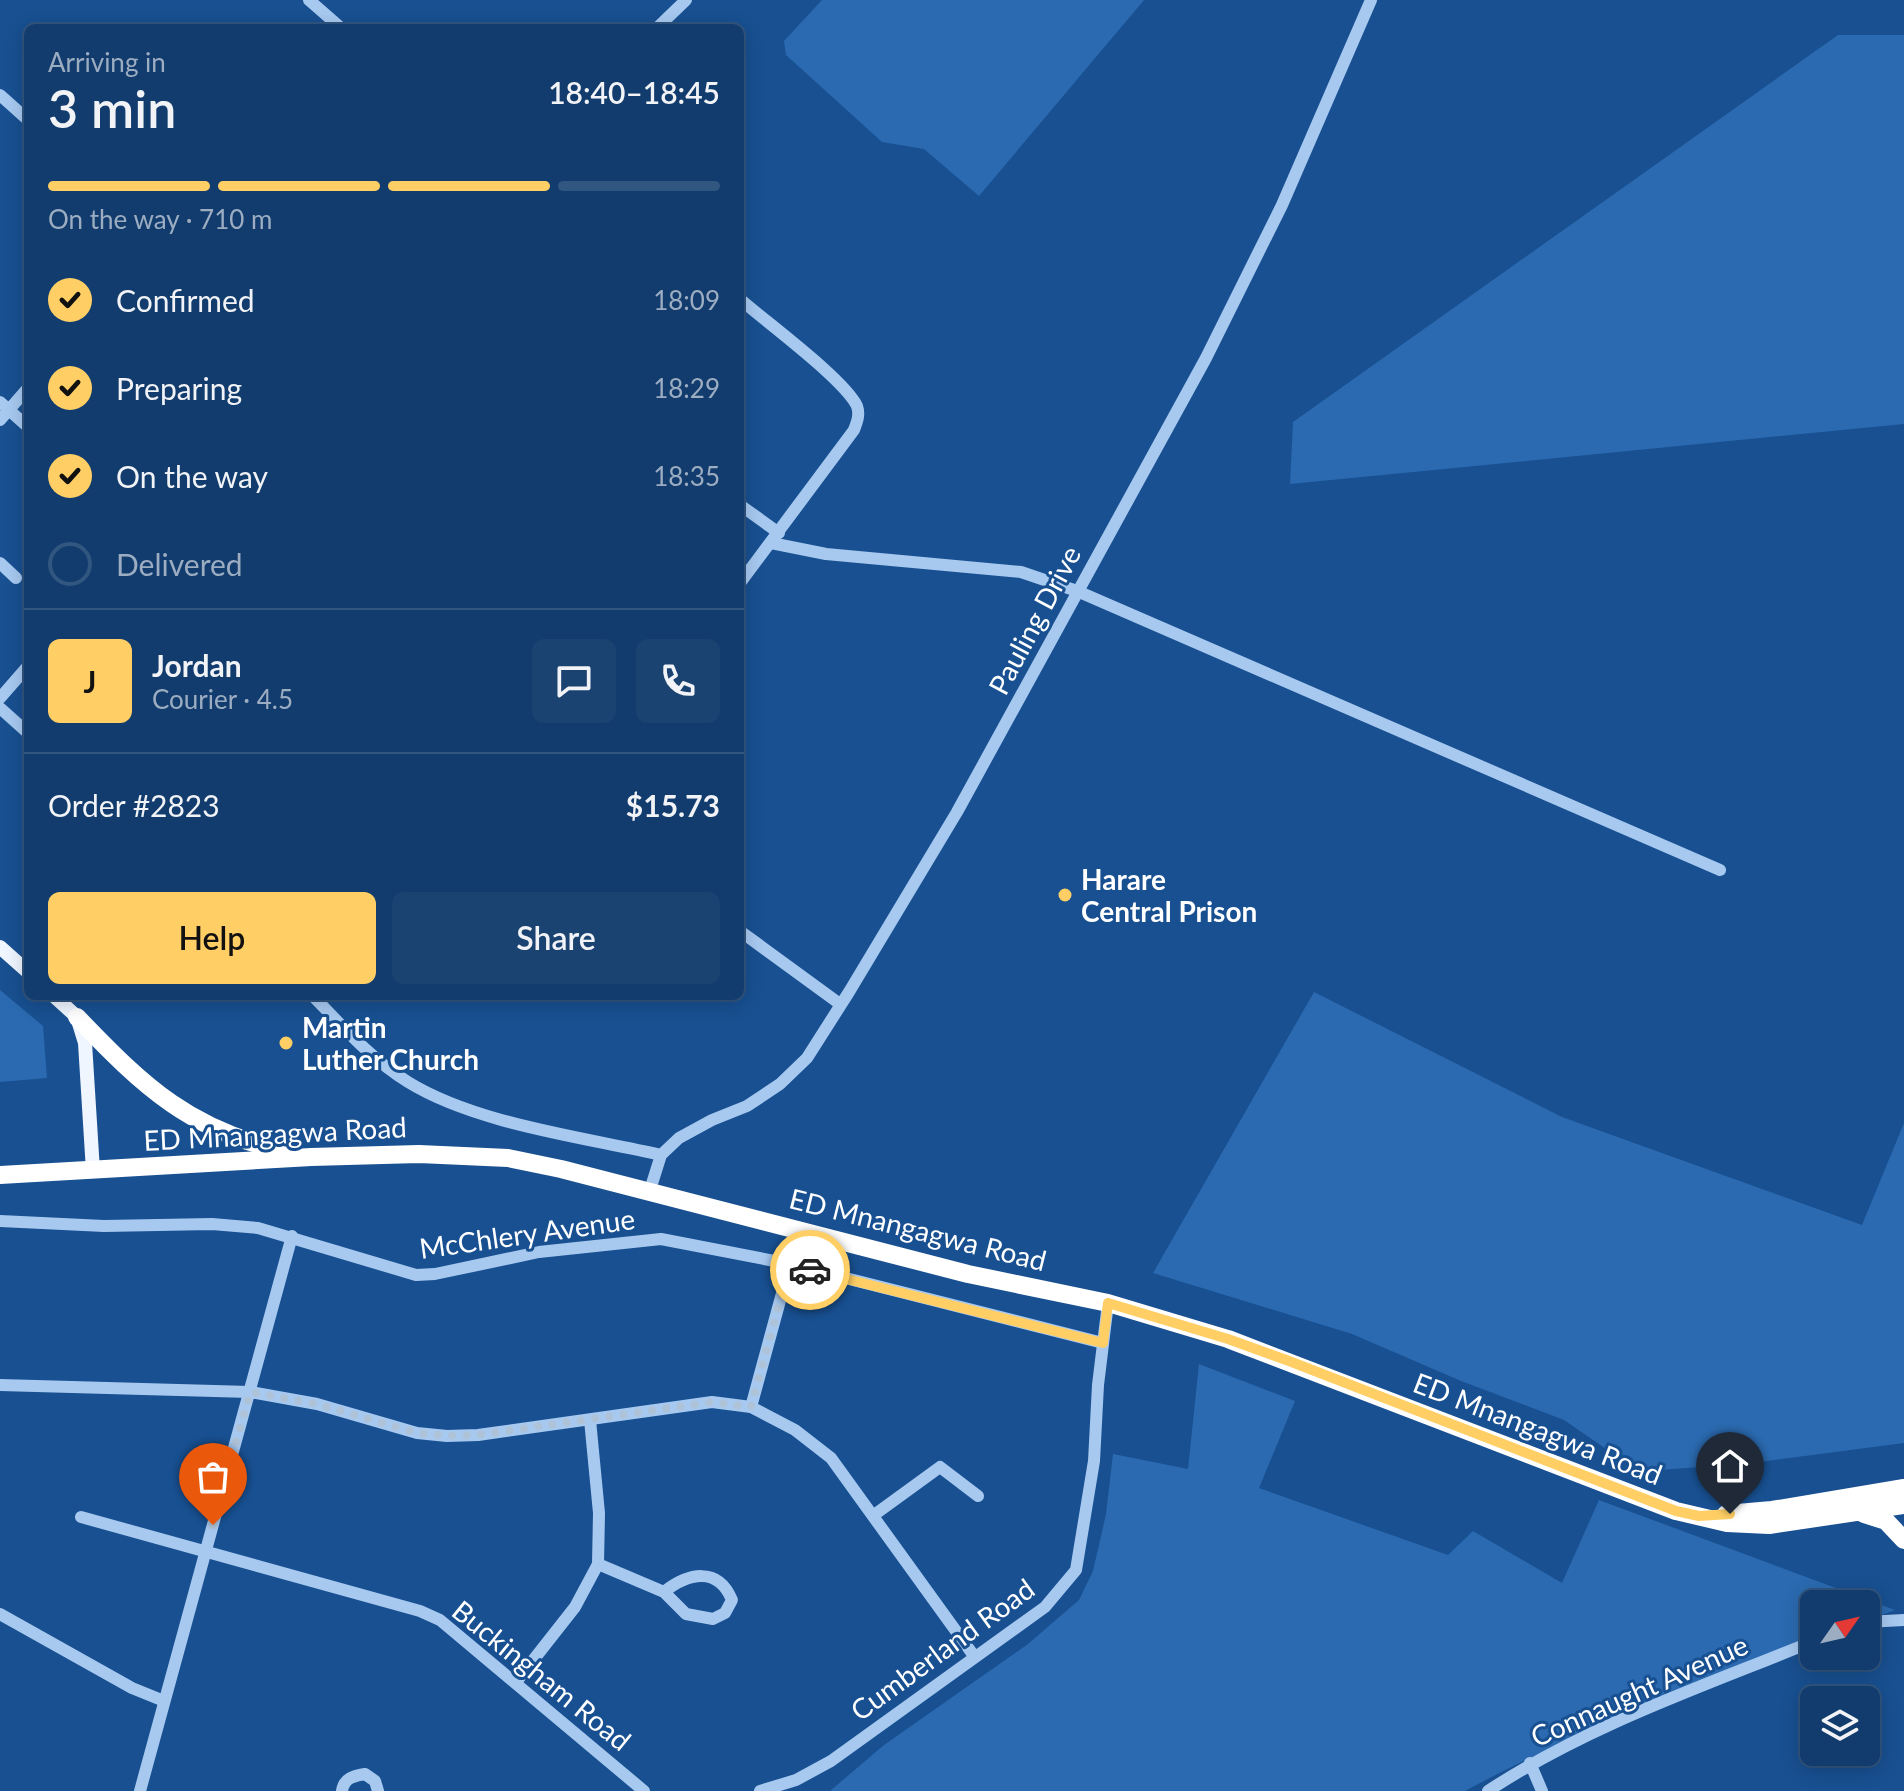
<!DOCTYPE html>
<html lang="en">
<head>
<meta charset="utf-8">
<style>
	:root { --surface:#123c6d; --page:#1b4372; --text:#f1f3f6; --muted:#9cadc2; --line:#315680; --accent:#ffcf65 }
	body { margin:0; font-family:Lato,sans-serif; background:var(--page); color:var(--text); height:100vh; display:flex; flex-direction:column; font-size:30px; white-space:nowrap }
	* { box-sizing:border-box; margin:0 }
	p { font-size:26px; color:var(--muted) }
	.icon { flex:none; width:44px; height:44px; fill:none; stroke:currentColor; stroke-width:2; stroke-linecap:round; stroke-linejoin:round }
	.map { position:relative; flex:1; overflow:hidden }
	.drawer { position:absolute; left:24px; top:24px; width:720px; height:976px; display:flex; flex-direction:column; background:var(--surface); border-radius:12px; box-shadow:0 4px 20px #0003,0 0 0 2px var(--line) }
	.drawer>* { flex:none }
	.needle { width:52px; rotate:56deg }
	.controls { position:absolute; left:1800px; top:1590px; display:grid; gap:16px }
	.controls a { display:grid; place-items:center; width:80px; height:80px; border-radius:12px; background:var(--surface); box-shadow:0 4px 20px #0003,0 0 0 2px var(--line); font-size:40px }
	.pin { position:absolute; display:grid; place-items:center; width:68px; height:68px; color:#fff; margin:-82px -34px; border-radius:50% 50% 50% 0; rotate:-45deg; box-shadow:0 0 8px #0007 }
	.pin .icon { rotate:45deg }
	.courier { position:absolute; display:grid; place-items:center; width:80px; height:80px; margin:-40px; border:6px solid #ffcf65; border-radius:50%; background:#fff; color:#222; box-shadow:0 2px 10px #0007 }
	.overview em { font-style:normal; font-weight:600 }
	.overview div { display:flex; flex-direction:column-reverse }
	.overview { display:flex; align-items:center; justify-content:space-between; height:136px; padding:0 24px }
	h1 { font-size:52px; font-weight:600; line-height:60px }
	.bar { display:grid; grid-template-columns:repeat(4,1fr); gap:12px 8px; align-content:center; height:96px; padding:0 24px }
	.bar i { height:10px; border-radius:6px; background:var(--line) }
	.bar .selected { background:var(--accent) }
	.bar p { grid-column:span 4 }
	.line { display:flex; align-items:center; gap:20px; padding:0 24px; border-top:2px solid var(--line) }
	.line div { flex:1 }
	.round { display:grid; place-items:center; flex:none; width:84px; height:84px; border-radius:12px; background:var(--page) }
	ol { padding:0 24px; list-style:none }
	li { display:flex; align-items:center; gap:24px; height:88px }
	li p { margin-inline-start:auto }
	li .icon { padding:8px; border-radius:50%; background:var(--accent); color:#111; stroke-width:4 }
	li:last-child { color:var(--muted) }
	li i { width:44px; height:44px; border:4px solid var(--line); border-radius:50% }
	.action { display:flex; gap:16px; margin-top:auto; padding:16px 24px }
	.action a { flex:1; height:92px; border-radius:12px; background:var(--accent); color:#111; font-size:32px; font-weight:600; line-height:92px; text-align:center }
	.action a+a { background:var(--page); color:var(--text) }
	.map>svg:first-child { display:block }
	.green { fill:#2b6ab0 }
	.lines { fill:none; stroke-linecap:round; stroke-linejoin:round }
	.minor { stroke:#a7c9f0; stroke-width:12 }
	.major { stroke:#eff6ff; stroke-width:14 }
	.highway { stroke:#fff; stroke-width:18 }
	.done { stroke:#aec2d8; stroke-width:8; stroke-dasharray:0 14.4 }
	.route { stroke:#ffcf65; stroke-width:10 }
	.poi-dot { fill:#ffcf65; stroke:#185091; stroke-width:3 }
	.labels { text-anchor:middle; dominant-baseline:central; stroke-width:6; stroke-linejoin:round; paint-order:stroke }
	.street-label { font-size:28px; fill:#fff; stroke:#185091 }
	.poi-label { font-size:28px; font-weight:bold; fill:#fff; stroke:#185091; text-anchor:start }
</style>
</head>
<body>
<div class="map">
<svg width="1904" height="1791" viewBox="0 0 1904 1791">
	<rect width="100%" height="100%" fill="#185091"/>
	<g class="green">
		<polygon points="822,0 1144,0 979,196 924,149 882,142 786,55 784,41"/>
		<polygon points="1838,35 1904,35 1904,424 1290,484 1293,422"/>
		<polygon points="0,990 43,1026 47,1078 0,1082"/>
		<polygon points="1314,992 1562,1117 1862,1225 1904,1123 1904,1443 1751,1463 1660,1470 1628,1464 1564,1420 1461,1381 1352,1334 1153,1273"/>
		<path d="M1199,1364L1295,1401L1259,1488L1448,1555L1473,1531L1562,1583L1599,1500L1895,1610L1866,1621V1604H1814V1642C1697,1688 1576,1731 1465,1791H830L884,1745L1028,1644L1079,1600L1093,1571L1106,1514L1113,1454L1188,1469Z"/>
	</g>
	<g class="lines">
		<g class="minor">
			<polyline points="309,0 341,28"/>
			<polyline points="657,28 686,0"/>
			<polyline points="0,95 28,120"/>
			<path d="M740,299C766,322 844,379 857,406C860,415 857,422 854,430L740,583"/>
			<polyline points="0,402 28,427"/>
			<polyline points="0,420 28,388"/>
			<polyline points="740,505 779,533"/>
			<polyline points="771,543 826,554 1021,572 1077,591 1720,870"/>
			<polyline points="0,563 16,578"/>
			<polyline points="0,698 28,666"/>
			<polyline points="0,708 28,733"/>
			<polyline points="740,931 840,1004"/>
			<path d="M313,996C342,1026 372,1060 408,1082C476,1124 583,1137 661,1155"/>
			<polyline points="650,1190 661,1155 679,1138 712,1120 747,1106 780,1084 807,1058 849,992 957,812 1206,358 1282,205 1371,0"/>
			<polyline points="0,1221 104,1226 212,1224 258,1228 416,1275 435,1274 539,1252 661,1239 790,1264 1103,1343"/>
			<polyline points="0,1385 250,1392 317,1404 417,1433 447,1436 478,1435 712,1402 751,1407 795,1430 831,1458 974,1656"/>
			<polyline points="751,1407 790,1264"/>
			<polyline points="874,1515 940,1467 978,1496"/>
			<polyline points="81,1517 420,1611 440,1620 644,1791"/>
			<path d="M598,1564L664,1592L686,1614L713,1619L725,1613L732,1600C718,1566 688,1573 664,1592"/>
			<polyline points="0,1614 132,1688 164,1701"/>
			<polyline points="1866,1622 1904,1620"/>
			<polyline points="516,1682 575,1607 598,1564 599,1513 590,1420"/>
			<polyline points="1530,1763 1542,1791"/>
			<polyline points="140,1791 292,1236"/>
			<path d="M342,1791C344,1778 353,1776 365,1774L375,1781L378,1791"/>
			<polyline points="760,1791 796,1780 831,1761 1045,1607 1076,1570 1094,1461 1098,1385 1108,1303"/>
			<path d="M1488,1791C1588,1725 1704,1686 1814,1641"/>
		</g>
		<g class="major">
			<polyline points="0,947 28,972"/>
			<polyline points="54,996 77,1017 85,1043 93,1171"/>
		</g>
		<g class="highway">
			<path d="M77,1017C144,1087 191,1132 289,1152"/>
			<polyline points="0,1175 311,1157 419,1154 508,1158 561,1169 968,1274 1108,1303 1228,1339 1676,1511 1727,1523 1769,1525 1904,1505"/>
			<polyline points="1726,1514 1772,1510 1904,1488"/>
			<polyline points="1864,1514 1886,1521 1904,1540"/>
		</g>
	</g>
	<g class="lines">
		<polyline class="done" points="213,1525 250,1392 317,1404 417,1433 447,1436 478,1435 712,1402 751,1407 790,1264 810,1270"/>
		<polyline class="route" points="810,1270 1103,1343 1108,1303 1228,1339 1289,1361 1676,1511 1699,1516 1730,1514"/>
	</g>
	<g class="poi-dot">
		<circle cx="1065" cy="895" r="8"/>
		<circle cx="286" cy="1043" r="8"/>
	</g>
	<g class="labels">
		<g class="street-label">
			<text transform="translate(1034 620) rotate(-62)">Pauling Drive</text>
			<text transform="translate(275 1133) rotate(-3)">ED Mnangagwa Road</text>
			<text transform="translate(918 1229) rotate(14)">ED Mnangagwa Road</text>
			<text transform="translate(527 1233) rotate(-8)">McChlery Avenue</text>
			<text transform="translate(1538 1428) rotate(21)">ED Mnangagwa Road</text>
			<text transform="translate(942 1649) rotate(-36)">Cumberland Road</text>
			<text transform="translate(542 1675) rotate(39)">Buckingham Road</text>
			<text transform="translate(1639 1690) rotate(-24)">Connaught Avenue</text>
		</g>
		<g class="poi-label">
			<text x="1081" y="879">Harare<tspan x="1081" dy="32">Central Prison</tspan></text>
			<text x="302" y="1027">Martin<tspan x="302" dy="32">Luther Church</tspan></text>
		</g>
	</g>
</svg>
<div class="controls">
<a><svg class="needle" viewBox="-14 -14 28 28"><path d="M0-13l5 13h-10z" fill="#e53935"/><path d="M0 13l5-13h-10z" fill="#9cadc2"/></svg></a>
<a><svg class="icon" aria-label="layers" viewBox="0 0 24 24"><path d="M12 4l9 5-9 5-9-5zM3 14l9 5 9-5"/></svg></a>
</div>
<div class="pin" style="left:213px;top:1525px;background:#ea580c"><svg class="icon" aria-label="bag" viewBox="0 0 24 24"><path d="M5 8h14l-1 12H6zM9 8a3 3 0 0 1 6 0"/></svg></div>
<div class="pin" style="left:1730px;top:1514px;background:#1f2937"><svg class="icon" aria-label="home" viewBox="0 0 24 24"><path d="M3 11l9-7 9 7M6 9v11h12V9"/></svg></div>
<div class="courier" style="left:810px;top:1270px"><svg class="icon" aria-label="car" viewBox="0 0 24 24"><path d="M5 17H2v-5l4-1 3-4h7l3 4 3 1v5h-3M9 17h6M6 11h13"/><circle cx="7" cy="17" r="2"/><circle cx="17" cy="17" r="2"/></svg></div>
<section class="drawer">
<div class="overview"><div><h1>3 min</h1><p>Arriving in</p></div><em>18:40–18:45</em></div>
<div class="bar"><i class="selected"></i><i class="selected"></i><i class="selected"></i><i></i><p>On the way · 710 m</p></div>
<ol>
<li><svg class="icon" aria-label="check" viewBox="0 0 24 24"><path d="M5 12l5 5 9-10"/></svg>Confirmed<p>18:09</p></li>
<li><svg class="icon" aria-label="check" viewBox="0 0 24 24"><path d="M5 12l5 5 9-10"/></svg>Preparing<p>18:29</p></li>
<li><svg class="icon" aria-label="check" viewBox="0 0 24 24"><path d="M5 12l5 5 9-10"/></svg>On the way<p>18:35</p></li>
<li><i></i>Delivered</li>
</ol>
<div class="line" style="height:144px"><b class="round" style="background:var(--accent);color:#111">J</b><div><b>Jordan</b><p>Courier · 4.5</p></div><a class="round"><svg class="icon" aria-label="chat" viewBox="0 0 24 24"><path d="M4 5h16v11H9l-5 4z"/></svg></a><a class="round"><svg class="icon" aria-label="phone" viewBox="0 0 24 24"><path d="M5 4h4l2 5-3 2q2 4 5 5l2-3 5 2v4C11 20 4 13 5 4z"/></svg></a></div>
<div class="line" style="height:104px"><div>Order #2823</div><b>$15.73</b></div>
<div class="action"><a>Help</a><a>Share</a></div>
</section>
</div>
</body>
</html>
